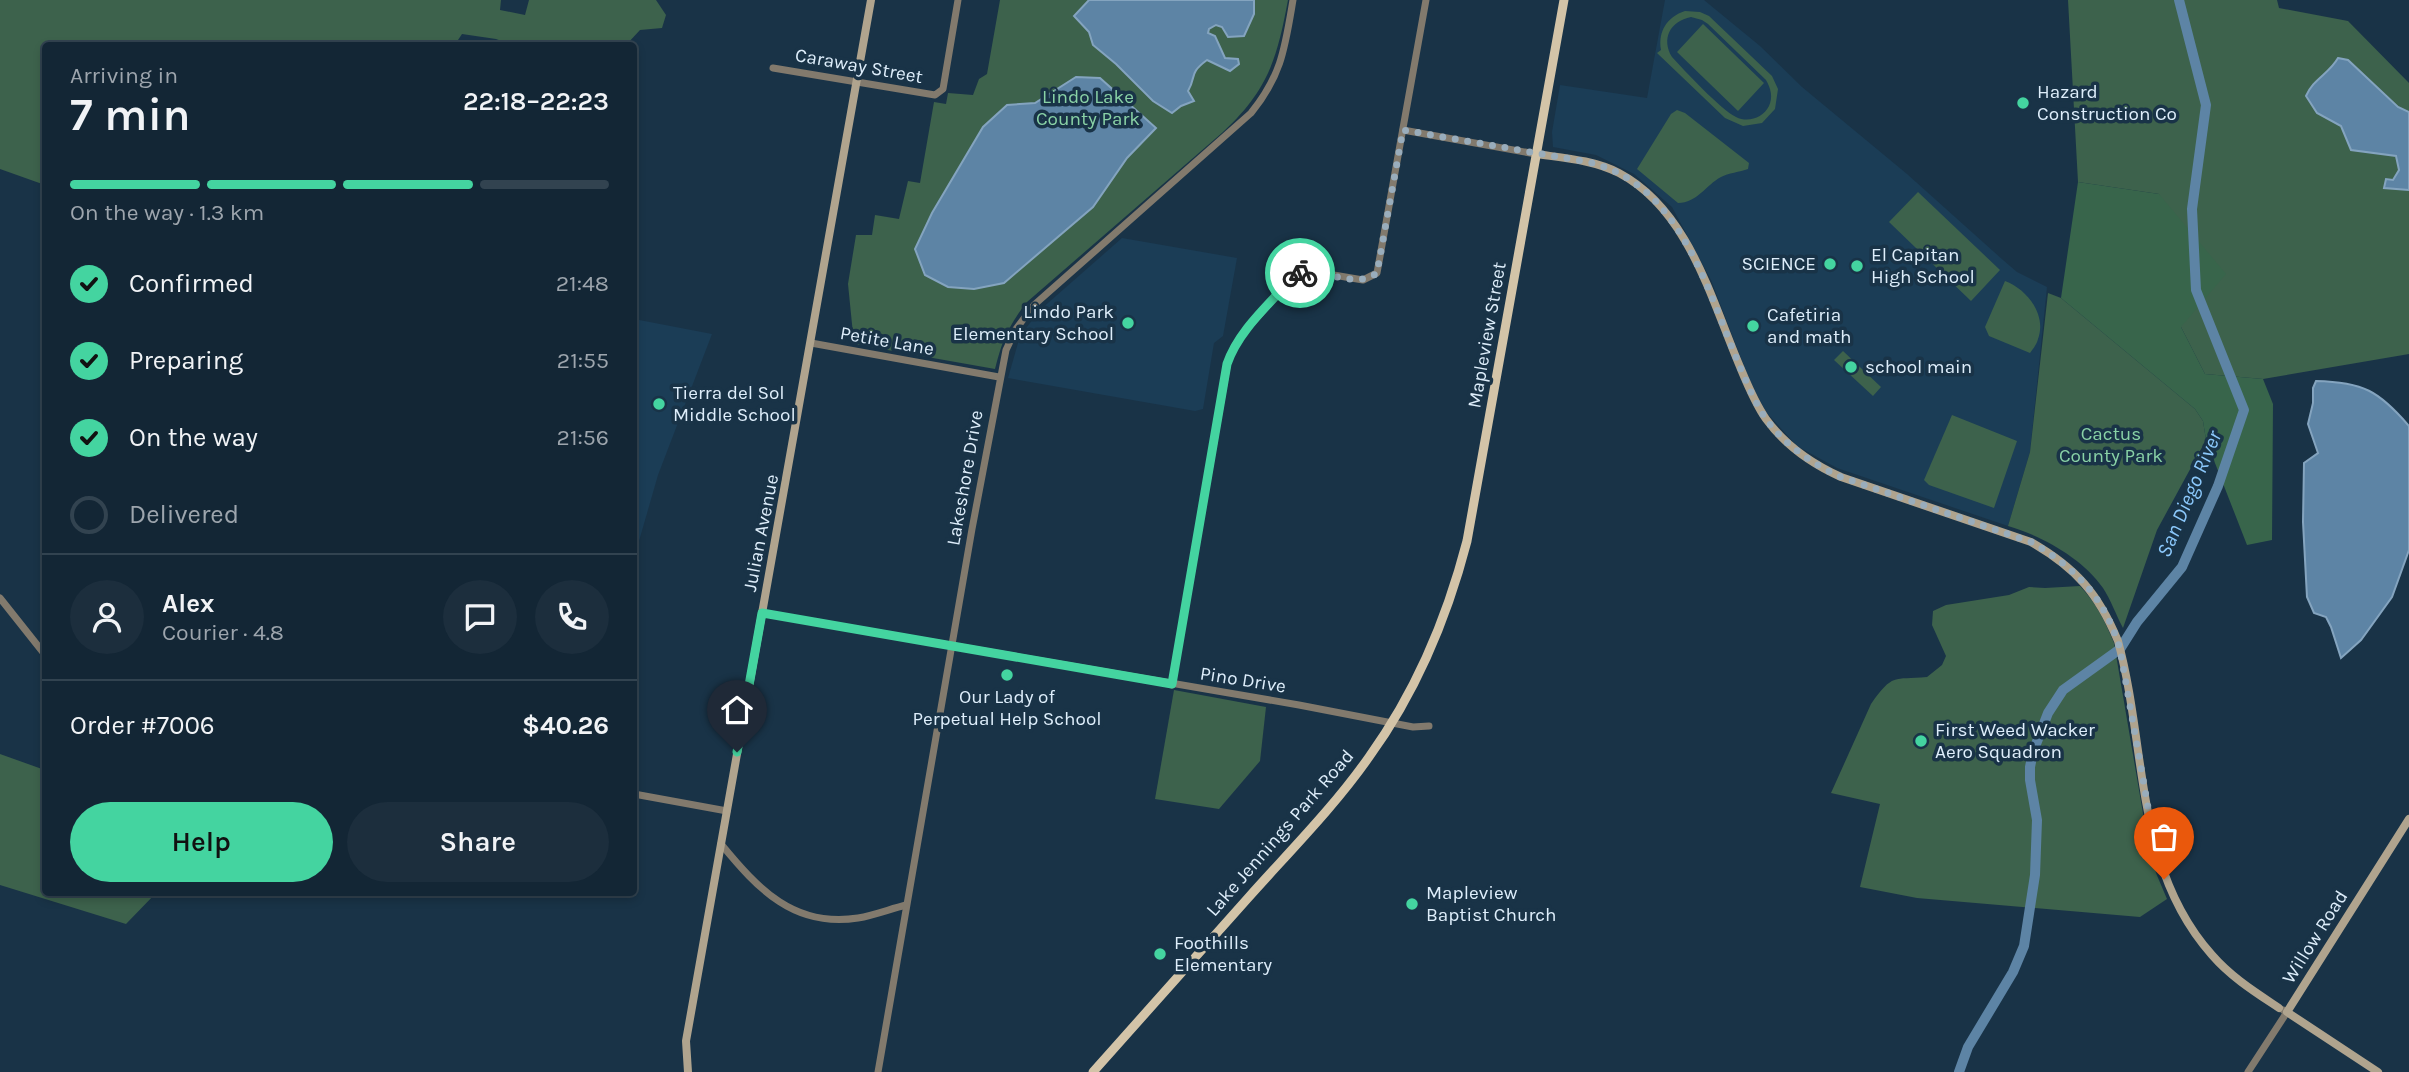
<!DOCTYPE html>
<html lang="en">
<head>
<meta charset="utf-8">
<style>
	:root { --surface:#132635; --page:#1c2e3d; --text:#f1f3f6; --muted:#9da5ad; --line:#324350; --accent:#44d4a0 }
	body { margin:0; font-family:Karla,sans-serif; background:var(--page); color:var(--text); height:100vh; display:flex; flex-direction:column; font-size:26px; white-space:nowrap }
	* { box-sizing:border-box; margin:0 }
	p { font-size:23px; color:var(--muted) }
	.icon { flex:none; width:38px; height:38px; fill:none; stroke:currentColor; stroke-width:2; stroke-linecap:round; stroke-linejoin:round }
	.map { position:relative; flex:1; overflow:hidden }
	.drawer { position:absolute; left:42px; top:42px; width:595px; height:854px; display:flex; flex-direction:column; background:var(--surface); border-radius:7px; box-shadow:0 4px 10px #0003,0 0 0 2px var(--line) }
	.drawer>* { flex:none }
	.pin { position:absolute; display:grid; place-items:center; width:60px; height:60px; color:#fff; margin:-72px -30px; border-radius:50% 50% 50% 0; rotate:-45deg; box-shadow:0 0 7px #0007 }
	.pin .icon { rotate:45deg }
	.courier { position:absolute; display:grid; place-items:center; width:70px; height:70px; margin:-35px; border:5px solid #44d4a0; border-radius:50%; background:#fff; color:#222; box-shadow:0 2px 9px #0007 }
	.summary em { font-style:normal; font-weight:600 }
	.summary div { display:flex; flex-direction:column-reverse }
	.summary { display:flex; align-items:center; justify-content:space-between; height:119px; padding:0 28px }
	h1 { font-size:46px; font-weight:600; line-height:52px }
	.bar { display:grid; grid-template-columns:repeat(4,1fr); gap:10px 7px; align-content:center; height:84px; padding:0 28px }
	.bar i { height:9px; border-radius:5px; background:var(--line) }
	.bar .on { background:var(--accent) }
	.bar p { grid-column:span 4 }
	.line { display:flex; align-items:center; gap:18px; padding:0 28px; border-top:2px solid var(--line) }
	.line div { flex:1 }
	.round { display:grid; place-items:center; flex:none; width:74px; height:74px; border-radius:37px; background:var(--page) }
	ol { padding:0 28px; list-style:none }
	li { display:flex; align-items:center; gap:21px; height:77px }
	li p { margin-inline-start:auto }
	li .icon { padding:7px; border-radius:50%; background:var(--accent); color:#111; stroke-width:4 }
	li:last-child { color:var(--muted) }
	li i { width:38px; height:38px; border:4px solid var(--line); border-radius:50% }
	.action { display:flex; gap:14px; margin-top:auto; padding:14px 28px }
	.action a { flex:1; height:80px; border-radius:42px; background:var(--accent); color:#111; font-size:28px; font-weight:600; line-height:80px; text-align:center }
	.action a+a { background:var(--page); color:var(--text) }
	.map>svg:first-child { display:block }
	.built { fill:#1b3d56 }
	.green { fill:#3d624c; fill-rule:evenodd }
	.forest { fill:#38654b }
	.water { fill:#5d84a5; stroke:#84a4bf; stroke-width:2 }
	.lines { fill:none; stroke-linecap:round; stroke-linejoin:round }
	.river { stroke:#5d84a5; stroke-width:10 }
	.tertiary { stroke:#827a6d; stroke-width:7 }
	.secondary { stroke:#b0a48e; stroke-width:8 }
	.primary { stroke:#d3c4a8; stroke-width:9 }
	.done { stroke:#99adbc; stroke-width:7; stroke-dasharray:0 12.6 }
	.route { stroke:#44d4a0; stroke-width:9 }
	.poi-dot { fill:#44d4a0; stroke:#193347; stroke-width:2.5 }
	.labels { text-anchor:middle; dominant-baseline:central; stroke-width:7; stroke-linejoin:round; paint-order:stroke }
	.street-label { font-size:19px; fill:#deeefb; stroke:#193347 }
	.poi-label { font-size:19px; fill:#deeefb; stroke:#193347; text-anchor:start }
	.park-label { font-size:19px; fill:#89d2a6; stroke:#193347 }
	.water-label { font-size:21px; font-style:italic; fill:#8bc8fb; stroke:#193347 }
</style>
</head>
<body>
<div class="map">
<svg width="2409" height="1072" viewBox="0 0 2409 1072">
	<rect width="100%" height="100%" fill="#193347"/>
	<g class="built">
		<polygon points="1665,0 1704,0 1760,46 1802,87 1907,174 2003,260 2017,272 2047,287 2030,452 2008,526 1837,468 1797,446 1766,412 1749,379 1711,280 1672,207 1634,174 1596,155 1553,147 1552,132 1560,85 1647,98"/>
		<polygon points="1122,238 1237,258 1223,336 1214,343 1203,409 1195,411 1008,378 1020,336 1040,310"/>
		<polygon points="634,319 712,334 658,475 635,555 634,554"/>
	</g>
	<g class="green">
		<polygon points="0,0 501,0 500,10 525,15 529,0 656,0 666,15 662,28 640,30 627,44 578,46 546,43 541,45 512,45 496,39 462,34 454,46 46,46 45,185 0,169"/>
		<path d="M1000,0H1288C1277,59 1268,90 1223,132L1027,302C1009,325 1002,340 995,369L854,344L848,284L856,235H872L875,215L899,219L908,181L920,183L934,102L946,104L948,93L973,95L979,79L987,74Z"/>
		<polygon points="2068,0 2277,0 2279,8 2348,21 2409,83 2409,354 2263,379 2205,374 2181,327 2159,194 2078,182"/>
		<path d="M1685,11L1700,12L1709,16L1772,76L1778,89L1775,109L1762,123L1743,126L1725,118L1657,53L1661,50C1658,31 1667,17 1685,11ZM1691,17L1702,20L1708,24L1766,80C1771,89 1773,97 1769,106C1763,118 1748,123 1736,117C1721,110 1684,70 1672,57C1661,39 1670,21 1691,17Z"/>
		<polygon points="1703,24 1764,83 1738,111 1677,52"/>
		<path d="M1677,110L1685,113L1749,163L1748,169C1740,172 1728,173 1721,177C1706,185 1697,203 1678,203L1637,169L1671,114Z"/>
		<polygon points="1918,192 2000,270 1971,301 1889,222"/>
		<path d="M2005,281C2027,289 2047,315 2038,339C2037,344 2033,349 2030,353L1989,336L1985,327Z"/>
		<path d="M2048,293L2061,298L2195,409L2203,421L2206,440L2157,530L2123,628C2116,615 2111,600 2103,588C2082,558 2042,536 2008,526L2030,452Z"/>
		<polygon points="1843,351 1881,387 1873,396 1834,360"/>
		<polygon points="1952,415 2017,441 1994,508 1929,485 1924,480"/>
		<path d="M2080,586C2096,603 2105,621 2114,643L2147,837L2156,873L2167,899L2140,917L1917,898L1860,887L1880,804L1831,793L1871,704C1893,673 1893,680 1927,677L1942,665L1946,656L1932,625L1933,611L1946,605L2009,595L2029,587L2045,588Z"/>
		<polygon points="1174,690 1266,707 1260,761 1219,809 1155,799"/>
		<polygon points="0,754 42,769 45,764 46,892 156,893 126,924 0,885"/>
	</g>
	<polygon class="forest" points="2078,182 2159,194 2226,274 2181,327 2205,374 2263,379 2273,404 2272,540 2247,545 2206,440 2203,421 2195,409 2061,298"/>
	<g class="water">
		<path d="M1089,0H1254V14L1244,36L1228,37L1222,27L1216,25L1209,29L1208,33L1215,36L1225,58L1238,59L1239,64L1230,71L1207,60C1188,74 1197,76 1188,91L1194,101L1181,106L1172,113L1153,101L1116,64L1093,45L1089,32L1074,16Z"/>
		<path d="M2338,58L2348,60L2398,107L2409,112V190L2384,188L2386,179L2393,180L2399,170L2396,156L2351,150L2341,126L2317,113L2306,96C2313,79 2329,74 2338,58Z"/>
		<polygon points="1076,77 1100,78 1156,128 1127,158 1093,207 1004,283 974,289 948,287 925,275 915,249 932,213 983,127 1007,105 1035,103"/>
		<path d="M2316,381C2363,382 2379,391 2409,426V550L2392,597L2361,640L2341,658L2331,627L2326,617L2314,613L2307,597L2303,522L2304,463L2318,453L2308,424L2313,403V388Z"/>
	</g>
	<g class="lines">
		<polyline class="river" points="1959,1072 1968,1047 2013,972 2024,946 2035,875 2037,820 2030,780 2030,767 2033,752 2048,713 2063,690 2120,649 2137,622 2182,567 2218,486 2244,410 2196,290 2192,209 2206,105 2179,0"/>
		<g class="tertiary">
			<polyline points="773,68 935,95 943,89 958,0"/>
			<polyline points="1403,130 1536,154"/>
			<polyline points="811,343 999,377"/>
			<polyline points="0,598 46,656"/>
			<polyline points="762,613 1299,705 1413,727 1429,726"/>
			<polyline points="1172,685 1228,361 1234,347 1245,331 1295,275 1316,272 1363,280 1377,273 1426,0"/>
			<polyline points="634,794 727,811"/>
			<path d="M721,844C758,889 794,928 858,918C875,915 890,909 906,905"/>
			<path d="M878,1072L972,529L1006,350L1016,329L1034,305L1251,113C1282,75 1285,47 1293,0"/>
			<polyline points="2248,1072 2287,1012 2283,1010"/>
		</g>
		<g class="secondary">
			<path d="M1536,154C1564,158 1594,160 1619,173C1687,209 1710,295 1738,362C1746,381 1754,402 1766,419C1785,445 1812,464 1841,477L2031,542C2076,568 2098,593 2118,641C2147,747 2134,868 2212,955C2231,977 2255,992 2279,1008"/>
			<polyline points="688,1072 686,1041 871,0"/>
			<polyline points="2378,1072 2287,1012 2409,819"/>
		</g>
		<path class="primary" d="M1093,1072C1145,1014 1196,956 1248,898C1289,852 1334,807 1369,757C1416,692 1447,618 1467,541L1564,0"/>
	</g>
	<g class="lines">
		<path class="done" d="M1300,273C1324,269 1356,289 1377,273L1403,130L1588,162C1679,183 1706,286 1738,362C1746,381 1754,401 1766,419C1785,445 1812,464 1841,477L2031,542C2076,568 2105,598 2120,649L2155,847L2164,879"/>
		<path class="route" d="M737,752L762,613L1172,684L1227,364C1239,329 1271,303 1295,275L1300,273"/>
	</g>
	<g class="poi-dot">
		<circle cx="2023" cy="103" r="7"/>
		<circle cx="1830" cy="264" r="7"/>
		<circle cx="1857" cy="266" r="7"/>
		<circle cx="1128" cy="323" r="7"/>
		<circle cx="1753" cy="326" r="7"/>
		<circle cx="1851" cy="367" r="7"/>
		<circle cx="659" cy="404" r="7"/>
		<circle cx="1007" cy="675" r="7"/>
		<circle cx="1921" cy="741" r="7"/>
		<circle cx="1412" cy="904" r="7"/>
		<circle cx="1160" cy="954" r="7"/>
	</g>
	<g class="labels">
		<g class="street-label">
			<text transform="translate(859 66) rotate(10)">Caraway Street</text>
			<text transform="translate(1487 335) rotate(-80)">Mapleview Street</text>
			<text transform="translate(887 341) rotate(10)">Petite Lane</text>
			<text transform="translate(965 478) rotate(-80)">Lakeshore Drive</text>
			<text transform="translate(761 533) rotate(-79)">Julian Avenue</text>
			<text transform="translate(1243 680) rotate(9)">Pino Drive</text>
			<text transform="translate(1280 833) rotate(-49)">Lake Jennings Park Road</text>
			<text transform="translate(2315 937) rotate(-58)">Willow Road</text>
		</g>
		<g class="poi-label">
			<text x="2037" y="92">Hazard<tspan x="2037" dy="22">Construction Co</tspan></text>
			<text x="1871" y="255">El Capitan<tspan x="1871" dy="22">High School</tspan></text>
			<text x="1816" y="264" text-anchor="end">SCIENCE</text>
			<text x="1114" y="312" text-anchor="end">Lindo Park<tspan x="1114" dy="22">Elementary School</tspan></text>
			<text x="1767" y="315">Cafetiria<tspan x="1767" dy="22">and math</tspan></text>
			<text x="1865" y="367">school main</text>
			<text x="673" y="393">Tierra del Sol<tspan x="673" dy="22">Middle School</tspan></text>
			<text x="1007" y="697" text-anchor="middle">Our Lady of<tspan x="1007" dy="22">Perpetual Help School</tspan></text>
			<text x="1935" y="730">First Weed Wacker<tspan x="1935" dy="22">Aero Squadron</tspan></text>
			<text x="1426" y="893">Mapleview<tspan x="1426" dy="22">Baptist Church</tspan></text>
			<text x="1174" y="943">Foothills<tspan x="1174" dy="22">Elementary</tspan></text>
		</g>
		<g class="park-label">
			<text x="1088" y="97">Lindo Lake<tspan x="1088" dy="22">County Park</tspan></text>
			<text x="2111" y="434">Cactus<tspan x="2111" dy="22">County Park</tspan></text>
		</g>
		<g class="water-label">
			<text transform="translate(2189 494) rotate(-67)">San Diego River</text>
		</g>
	</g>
</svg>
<div class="pin" style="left:2164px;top:879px;background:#ea580c"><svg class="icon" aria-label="bag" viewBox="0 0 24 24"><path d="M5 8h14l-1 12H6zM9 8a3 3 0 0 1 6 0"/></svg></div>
<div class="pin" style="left:737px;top:752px;background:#1f2937"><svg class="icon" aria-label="home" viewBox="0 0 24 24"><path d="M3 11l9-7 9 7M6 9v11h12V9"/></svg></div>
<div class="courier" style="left:1300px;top:273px"><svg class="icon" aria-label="bike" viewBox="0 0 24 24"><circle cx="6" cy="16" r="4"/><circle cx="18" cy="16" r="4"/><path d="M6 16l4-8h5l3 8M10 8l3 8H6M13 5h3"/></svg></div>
<section class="drawer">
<div class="summary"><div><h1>7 min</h1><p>Arriving in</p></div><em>22:18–22:23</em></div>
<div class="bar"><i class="on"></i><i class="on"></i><i class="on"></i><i></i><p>On the way · 1.3 km</p></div>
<ol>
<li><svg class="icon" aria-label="check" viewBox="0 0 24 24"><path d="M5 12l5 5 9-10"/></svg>Confirmed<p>21:48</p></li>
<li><svg class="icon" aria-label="check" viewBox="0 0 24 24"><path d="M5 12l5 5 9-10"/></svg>Preparing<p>21:55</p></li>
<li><svg class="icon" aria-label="check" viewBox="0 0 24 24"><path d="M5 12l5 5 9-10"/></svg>On the way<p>21:56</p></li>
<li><i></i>Delivered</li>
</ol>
<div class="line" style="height:126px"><a class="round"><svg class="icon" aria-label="person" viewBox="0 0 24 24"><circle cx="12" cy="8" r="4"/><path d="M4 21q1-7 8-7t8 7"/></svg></a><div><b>Alex</b><p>Courier · 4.8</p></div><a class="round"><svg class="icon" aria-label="chat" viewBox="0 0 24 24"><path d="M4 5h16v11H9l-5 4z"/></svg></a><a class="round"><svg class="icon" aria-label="phone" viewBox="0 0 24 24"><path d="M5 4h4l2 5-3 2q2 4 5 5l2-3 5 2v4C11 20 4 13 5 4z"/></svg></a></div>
<div class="line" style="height:91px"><div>Order #7006</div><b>$40.26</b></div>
<div class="action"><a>Help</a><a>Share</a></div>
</section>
</div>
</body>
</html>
